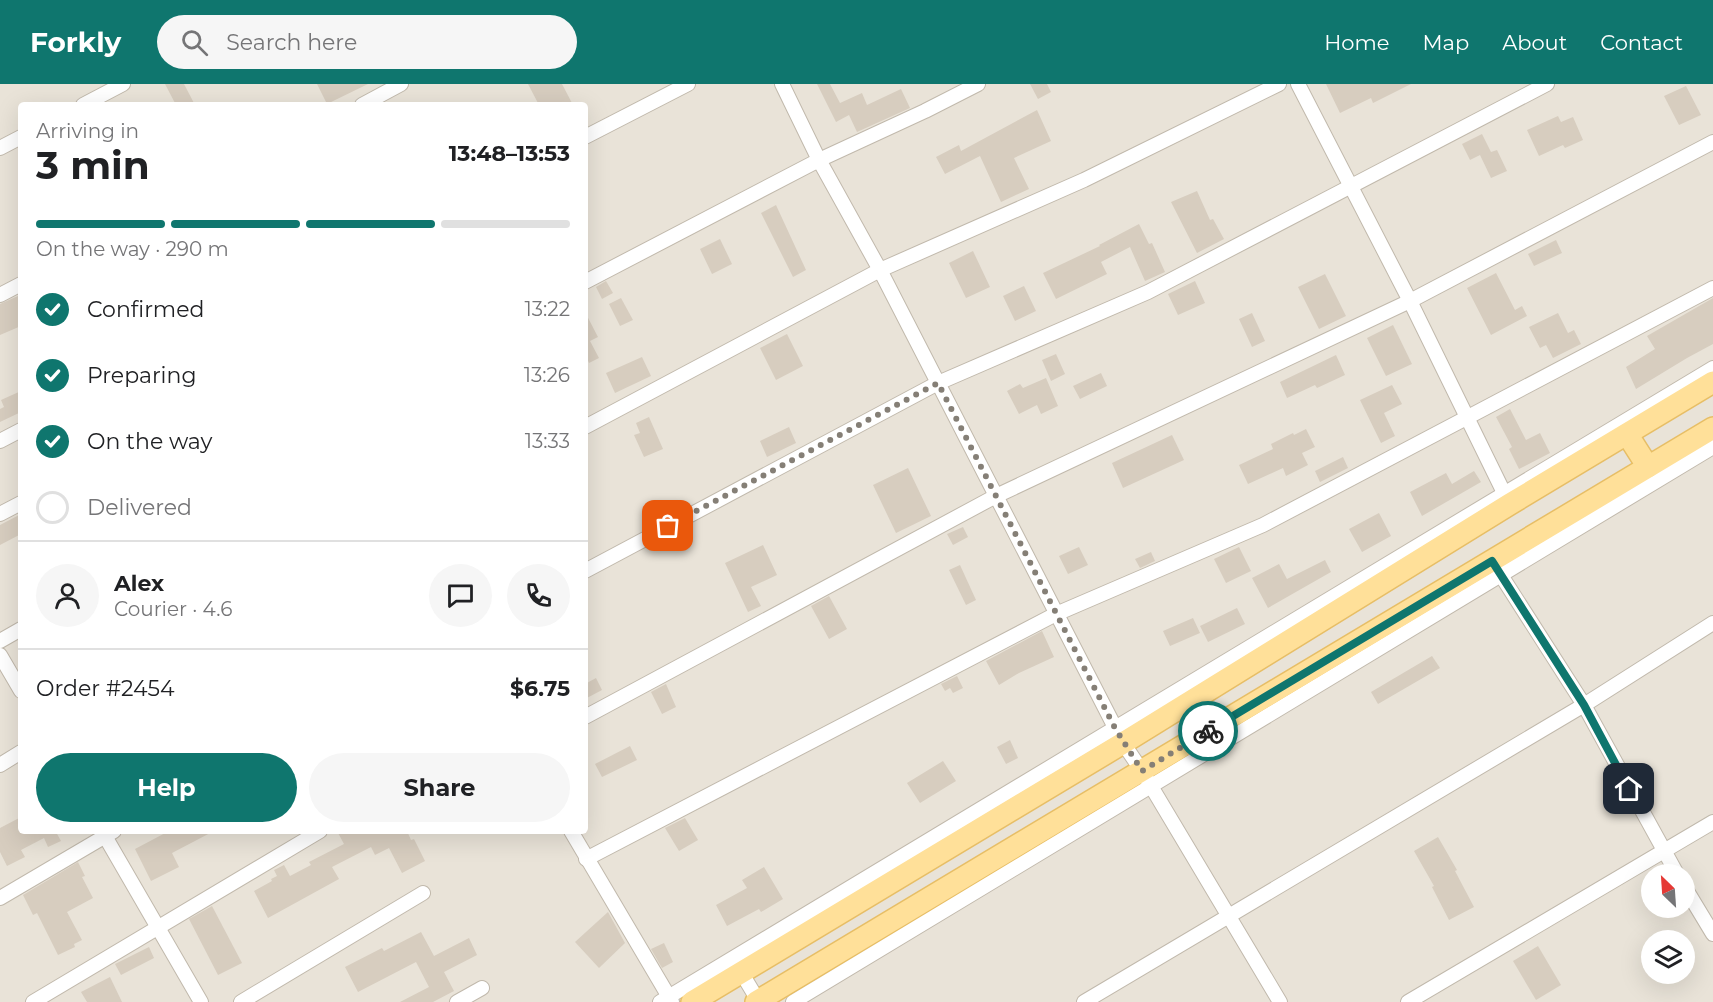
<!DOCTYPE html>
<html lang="en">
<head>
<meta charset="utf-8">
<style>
	:root { --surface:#fff; --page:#f6f6f6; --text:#202124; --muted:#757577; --line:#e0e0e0; --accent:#0f766e }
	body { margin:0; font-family:Montserrat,sans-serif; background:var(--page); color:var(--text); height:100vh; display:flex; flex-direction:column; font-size:22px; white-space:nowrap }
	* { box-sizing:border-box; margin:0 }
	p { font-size:20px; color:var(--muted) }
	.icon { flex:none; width:33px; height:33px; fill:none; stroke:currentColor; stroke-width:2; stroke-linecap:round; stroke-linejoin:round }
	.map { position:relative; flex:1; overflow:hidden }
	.drawer { position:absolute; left:18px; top:18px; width:570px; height:732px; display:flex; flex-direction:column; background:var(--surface); border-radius:6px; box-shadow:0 6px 24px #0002 }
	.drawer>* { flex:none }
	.needle { width:39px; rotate:335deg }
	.controls { position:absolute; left:1641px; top:780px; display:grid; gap:12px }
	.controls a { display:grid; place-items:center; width:54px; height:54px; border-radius:50%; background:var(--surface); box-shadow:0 6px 24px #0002; font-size:30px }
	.pin { position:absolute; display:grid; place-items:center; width:51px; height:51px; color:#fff; margin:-26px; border-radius:12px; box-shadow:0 3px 9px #0006 }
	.courier { position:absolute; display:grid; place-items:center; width:60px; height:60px; margin:-30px; border:4px solid #0f766e; border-radius:50%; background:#fff; color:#222; box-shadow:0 2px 8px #0007 }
	.overview em { font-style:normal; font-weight:700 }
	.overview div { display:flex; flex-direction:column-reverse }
	.overview { display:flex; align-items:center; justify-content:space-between; height:102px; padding:0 18px }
	h1 { font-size:39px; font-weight:700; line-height:45px }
	.bar { display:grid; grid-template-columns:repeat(4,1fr); gap:9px 6px; align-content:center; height:72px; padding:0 18px }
	.bar i { height:8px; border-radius:4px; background:var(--line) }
	.bar .current { background:var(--accent) }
	.bar p { grid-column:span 4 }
	.line { display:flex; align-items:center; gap:15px; padding:0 18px; border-top:2px solid var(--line) }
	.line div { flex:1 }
	.round { display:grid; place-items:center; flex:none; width:63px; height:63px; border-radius:32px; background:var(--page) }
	ol { padding:0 18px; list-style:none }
	li { display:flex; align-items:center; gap:18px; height:66px }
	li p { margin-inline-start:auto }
	li .icon { padding:6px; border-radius:50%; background:var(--accent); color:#fff; stroke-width:4 }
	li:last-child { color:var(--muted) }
	li i { width:33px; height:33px; border:3px solid var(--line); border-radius:50% }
	.action { display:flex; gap:12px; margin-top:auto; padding:12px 18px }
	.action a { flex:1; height:69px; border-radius:36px; background:var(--accent); color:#fff; font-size:24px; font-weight:700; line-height:69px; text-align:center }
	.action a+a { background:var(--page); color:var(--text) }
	header { display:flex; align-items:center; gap:36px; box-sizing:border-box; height:84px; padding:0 30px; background:var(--accent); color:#fff }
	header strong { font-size:28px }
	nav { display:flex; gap:33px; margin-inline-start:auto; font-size:21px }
	.search { width:420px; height:54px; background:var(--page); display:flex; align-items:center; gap:15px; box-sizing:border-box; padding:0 21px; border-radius:33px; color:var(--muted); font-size:22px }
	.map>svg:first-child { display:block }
	.residential { fill:#e9e3d8; fill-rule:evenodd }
	.building { fill:#d7cdbf }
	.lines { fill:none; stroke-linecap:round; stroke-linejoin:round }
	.street-casing { stroke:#c1b9ac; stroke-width:16 }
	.primary-casing { stroke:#e7be66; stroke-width:24 }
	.street { stroke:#fff; stroke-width:14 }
	.primary { stroke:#ffe099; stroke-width:21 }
	.done { stroke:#857f76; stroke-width:6; stroke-dasharray:0 10.8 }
	.route { stroke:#0f766e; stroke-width:8 }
</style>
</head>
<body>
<header>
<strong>Forkly</strong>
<div class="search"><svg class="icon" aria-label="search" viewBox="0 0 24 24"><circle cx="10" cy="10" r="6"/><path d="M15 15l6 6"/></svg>Search here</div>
<nav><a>Home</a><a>Map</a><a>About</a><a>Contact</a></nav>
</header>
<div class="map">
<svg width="1713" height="918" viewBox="0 0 1713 918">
	<rect width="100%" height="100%" fill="#f5f1ea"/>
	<path class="residential" d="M0,0H1713V918H0ZM21,21H585V747H21ZM1652,790H1684V824H1652ZM1652,856H1684V890H1652Z"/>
	<g class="building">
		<polygon points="165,0 184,0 195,21 176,21"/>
		<polygon points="317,0 368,0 327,20"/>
		<polygon points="528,0 562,0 573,21 539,21"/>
		<polygon points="817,0 830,0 840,19 862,9 867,21 901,5 910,24 857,48 849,31 836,38"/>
		<polygon points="1030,0 1047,0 1051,8 1038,15"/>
		<polygon points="1326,0 1411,0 1373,19 1371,14 1340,29"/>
		<polygon points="1686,2 1701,31 1679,41 1664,12"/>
		<polygon points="1037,26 1051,57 1014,74 1029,105 1001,118 980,72 945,90 936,73 959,61 961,67"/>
		<polygon points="1558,32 1561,38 1573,33 1583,56 1565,64 1563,61 1539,72 1527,46"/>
		<polygon points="1482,50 1491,68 1497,66 1507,87 1491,94 1480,71 1470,76 1462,60"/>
		<polygon points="1197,107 1210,136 1213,135 1224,155 1197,169 1171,118"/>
		<polygon points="776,121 806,186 793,193 761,129"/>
		<polygon points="1139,140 1149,160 1152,159 1165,188 1145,197 1130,163 1101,178 1107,190 1056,215 1043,189 1100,162 1099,161"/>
		<polygon points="720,155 732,180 712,190 700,165"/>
		<polygon points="1556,156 1562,169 1534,182 1528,170"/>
		<polygon points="973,167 990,203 966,214 949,179"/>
		<polygon points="1496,189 1515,226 1522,222 1527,232 1491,251 1467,204"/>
		<polygon points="1325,190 1346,232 1319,245 1298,203"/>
		<polygon points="606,197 613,209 602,215 596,203"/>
		<polygon points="1195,197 1205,219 1178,231 1168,210"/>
		<polygon points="1024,202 1036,227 1015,237 1003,212"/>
		<polygon points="18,212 21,217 21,242 0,251 0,220"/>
		<polygon points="621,214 633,236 620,242 609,220"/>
		<polygon points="1713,214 1713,260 1687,274 1636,305 1626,283 1655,265 1647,252"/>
		<polygon points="585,228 598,253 590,257 599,274 589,279 585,270"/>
		<polygon points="1252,229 1265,257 1252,263 1239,235"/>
		<polygon points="1558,229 1568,249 1574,246 1581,260 1553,274 1546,261 1540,264 1529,243"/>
		<polygon points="1393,241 1412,280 1386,292 1367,254"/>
		<polygon points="787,250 803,282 776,296 760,264"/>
		<polygon points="1056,270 1065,290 1051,297 1042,276"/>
		<polygon points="1336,271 1345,291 1317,304 1315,301 1287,314 1280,298"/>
		<polygon points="642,273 651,292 615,309 606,289"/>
		<polygon points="1101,289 1107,302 1080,315 1073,302"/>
		<polygon points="1046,294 1058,322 1041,330 1037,321 1019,330 1007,307 1020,300 1023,304"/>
		<polygon points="1392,301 1402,320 1384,329 1395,352 1381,359 1360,316"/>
		<polygon points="21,307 21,328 0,338 0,325 4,323 1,316"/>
		<polygon points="1510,325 1526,356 1540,349 1550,369 1519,385 1509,365 1512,363 1496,333"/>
		<polygon points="649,333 663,365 644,373 634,351 640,349 636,339"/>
		<polygon points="789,343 796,359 767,373 760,357"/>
		<polygon points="1306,345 1315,363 1302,369 1308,381 1286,392 1283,384 1248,400 1239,381 1273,365 1271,360 1293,349 1294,351"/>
		<polygon points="1172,351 1184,376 1123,404 1112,379"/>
		<polygon points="1343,373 1348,384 1320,398 1315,387"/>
		<polygon points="908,384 931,432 896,449 873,401"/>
		<polygon points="1474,387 1481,398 1422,432 1410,408 1446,389 1452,400"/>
		<polygon points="1379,429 1391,452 1362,468 1349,445"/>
		<polygon points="21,430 21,450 0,461 0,441"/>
		<polygon points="963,443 968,453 953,461 947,450"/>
		<polygon points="763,461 777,491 751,503 761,522 748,528 725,479"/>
		<polygon points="1079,463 1088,481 1068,490 1059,472"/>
		<polygon points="1239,463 1251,487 1226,499 1214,475"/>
		<polygon points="1151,468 1155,477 1140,484 1135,475"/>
		<polygon points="1325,476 1331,488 1268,524 1252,494 1279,480 1287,495"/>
		<polygon points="960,481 976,516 966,521 949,486"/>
		<polygon points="829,512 847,545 829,555 811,522"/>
		<polygon points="1237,524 1245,540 1208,558 1200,542"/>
		<polygon points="1193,534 1200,549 1170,562 1163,547"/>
		<polygon points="1042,547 1054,573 1019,589 999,601 986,577"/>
		<polygon points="1432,572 1440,584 1378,620 1371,608"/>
		<polygon points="957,592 963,604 953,609 950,604 945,607 941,600"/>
		<polygon points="596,594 602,606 585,615 585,600"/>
		<polygon points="666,600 676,623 662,630 651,608"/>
		<polygon points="1010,656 1018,674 1006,680 997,663"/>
		<polygon points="630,662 637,676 602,693 595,680"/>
		<polygon points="943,677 956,697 920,719 907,699"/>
		<polygon points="21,733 21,747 58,747 56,748 61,757 48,763 44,754 21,766 25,773 7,782 0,768 0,744"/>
		<polygon points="685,734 698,756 679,767 665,744"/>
		<polygon points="169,747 214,747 172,769 179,783 151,797 135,765"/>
		<polygon points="337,747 407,747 411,756 414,755 425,777 402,789 389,764 375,771 371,763 332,783 339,795 268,834 254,807 272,797 271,795 277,792 274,786 284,781 290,792 311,781 309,778 344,760"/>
		<polygon points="1438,753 1457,786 1455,787 1474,823 1449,836 1432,803 1434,802 1414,767"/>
		<polygon points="78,778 85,792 82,793 93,814 67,828 82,856 74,860 75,863 58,871 37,829 33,831 23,811"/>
		<polygon points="764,783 783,815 761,828 759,825 727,842 716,821 747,804 742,796"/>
		<polygon points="212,822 242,879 218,891 189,835"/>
		<polygon points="608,828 625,859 599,884 575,858"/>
		<polygon points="421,848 434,872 469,854 477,871 444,888 454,907 433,918 400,918 429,903 416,878 358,908 345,883 382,864 384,867"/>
		<polygon points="664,859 673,878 662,884 651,865"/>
		<polygon points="1538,862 1561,901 1536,916 1513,877"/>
		<polygon points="149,863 154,874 121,891 115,880"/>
		<polygon points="110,893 122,918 87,918 81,908"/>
	</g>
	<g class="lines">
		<defs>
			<g id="street">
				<polyline points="782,0 819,76 880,186 1123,659 1142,687 1280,918"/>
				<polyline points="1298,0 1410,217 1507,415"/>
				<polyline points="83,21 123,0"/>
				<polyline points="362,21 401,0"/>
				<polyline points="585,53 688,0"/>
				<polyline points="0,64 21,53"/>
				<polyline points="585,198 819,76 925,27 978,0"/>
				<polyline points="0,211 21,200"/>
				<polyline points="585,343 880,186 1084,96 1279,0"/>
				<polyline points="0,357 21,346"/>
				<polyline points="0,430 21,419"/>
				<polyline points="1497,485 1584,621 1677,790"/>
				<polyline points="585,487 938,299 1148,208 1547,0"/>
				<polyline points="0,557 21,545"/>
				<polyline points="0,571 21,607"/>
				<polyline points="585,633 996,412 1410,217 1713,58"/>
				<polyline points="0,681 21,668"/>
				<polyline points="102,747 201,918"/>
				<polyline points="571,747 672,918"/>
				<polyline points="586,775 1056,530 1263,441 1713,204"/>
				<polyline points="1684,802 1713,850"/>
				<polyline points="0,814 114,747"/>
				<polyline points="741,888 759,918"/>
				<polyline points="33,918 320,747"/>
				<polyline points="241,918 423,809"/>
				<polyline points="457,918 482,904"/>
				<polyline points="660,918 1713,284"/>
				<polyline points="793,918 1713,363"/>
				<polyline points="1084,918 1584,621 1713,539"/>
				<polyline points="1408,918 1713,738"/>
			</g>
			<g id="primary">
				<polyline points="1627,350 1648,383"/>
				<polyline points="692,918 1123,659 1510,420 1713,298"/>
				<polyline points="756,918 1713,344"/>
			</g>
		</defs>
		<use href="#street" class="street-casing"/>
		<use href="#primary" class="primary-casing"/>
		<use href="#street" class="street"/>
		<use href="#primary" class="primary"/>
	</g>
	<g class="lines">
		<polyline class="done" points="668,442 938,299 1115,644 1142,687 1208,647"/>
		<polyline class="route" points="1208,647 1492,477 1584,621 1629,705"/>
	</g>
</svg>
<div class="controls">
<a><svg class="needle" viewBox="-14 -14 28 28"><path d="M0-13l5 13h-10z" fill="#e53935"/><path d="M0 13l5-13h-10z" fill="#757577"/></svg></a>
<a><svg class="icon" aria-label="layers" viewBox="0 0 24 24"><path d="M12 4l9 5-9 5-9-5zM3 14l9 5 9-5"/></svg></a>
</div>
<div class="pin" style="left:668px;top:442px;background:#ea580c"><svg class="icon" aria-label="bag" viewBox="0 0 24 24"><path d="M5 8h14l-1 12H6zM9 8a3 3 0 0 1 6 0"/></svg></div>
<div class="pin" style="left:1629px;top:705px;background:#1f2937"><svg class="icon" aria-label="home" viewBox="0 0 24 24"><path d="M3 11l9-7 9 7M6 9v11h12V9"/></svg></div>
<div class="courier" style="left:1208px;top:647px"><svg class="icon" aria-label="bike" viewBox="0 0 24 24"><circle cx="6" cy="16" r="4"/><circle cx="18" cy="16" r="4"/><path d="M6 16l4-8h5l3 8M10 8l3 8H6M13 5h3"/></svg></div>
<section class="drawer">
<div class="overview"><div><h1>3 min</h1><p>Arriving in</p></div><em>13:48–13:53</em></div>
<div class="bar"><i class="current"></i><i class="current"></i><i class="current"></i><i></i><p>On the way · 290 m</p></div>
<ol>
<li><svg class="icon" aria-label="check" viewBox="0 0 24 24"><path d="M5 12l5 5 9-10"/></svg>Confirmed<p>13:22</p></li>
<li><svg class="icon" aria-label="check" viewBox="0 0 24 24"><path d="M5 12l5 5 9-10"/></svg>Preparing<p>13:26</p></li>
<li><svg class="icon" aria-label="check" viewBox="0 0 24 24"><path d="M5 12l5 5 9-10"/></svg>On the way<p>13:33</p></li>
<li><i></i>Delivered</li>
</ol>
<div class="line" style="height:108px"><a class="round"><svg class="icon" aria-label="person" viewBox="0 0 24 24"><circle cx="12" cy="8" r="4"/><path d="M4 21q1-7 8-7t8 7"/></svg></a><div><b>Alex</b><p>Courier · 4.6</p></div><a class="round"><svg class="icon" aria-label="chat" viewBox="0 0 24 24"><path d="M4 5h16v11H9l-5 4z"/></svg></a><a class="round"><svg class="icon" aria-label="phone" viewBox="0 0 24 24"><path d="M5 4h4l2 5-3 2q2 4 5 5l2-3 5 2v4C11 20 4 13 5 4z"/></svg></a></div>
<div class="line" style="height:78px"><div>Order #2454</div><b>$6.75</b></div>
<div class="action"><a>Help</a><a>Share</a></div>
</section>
</div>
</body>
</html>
